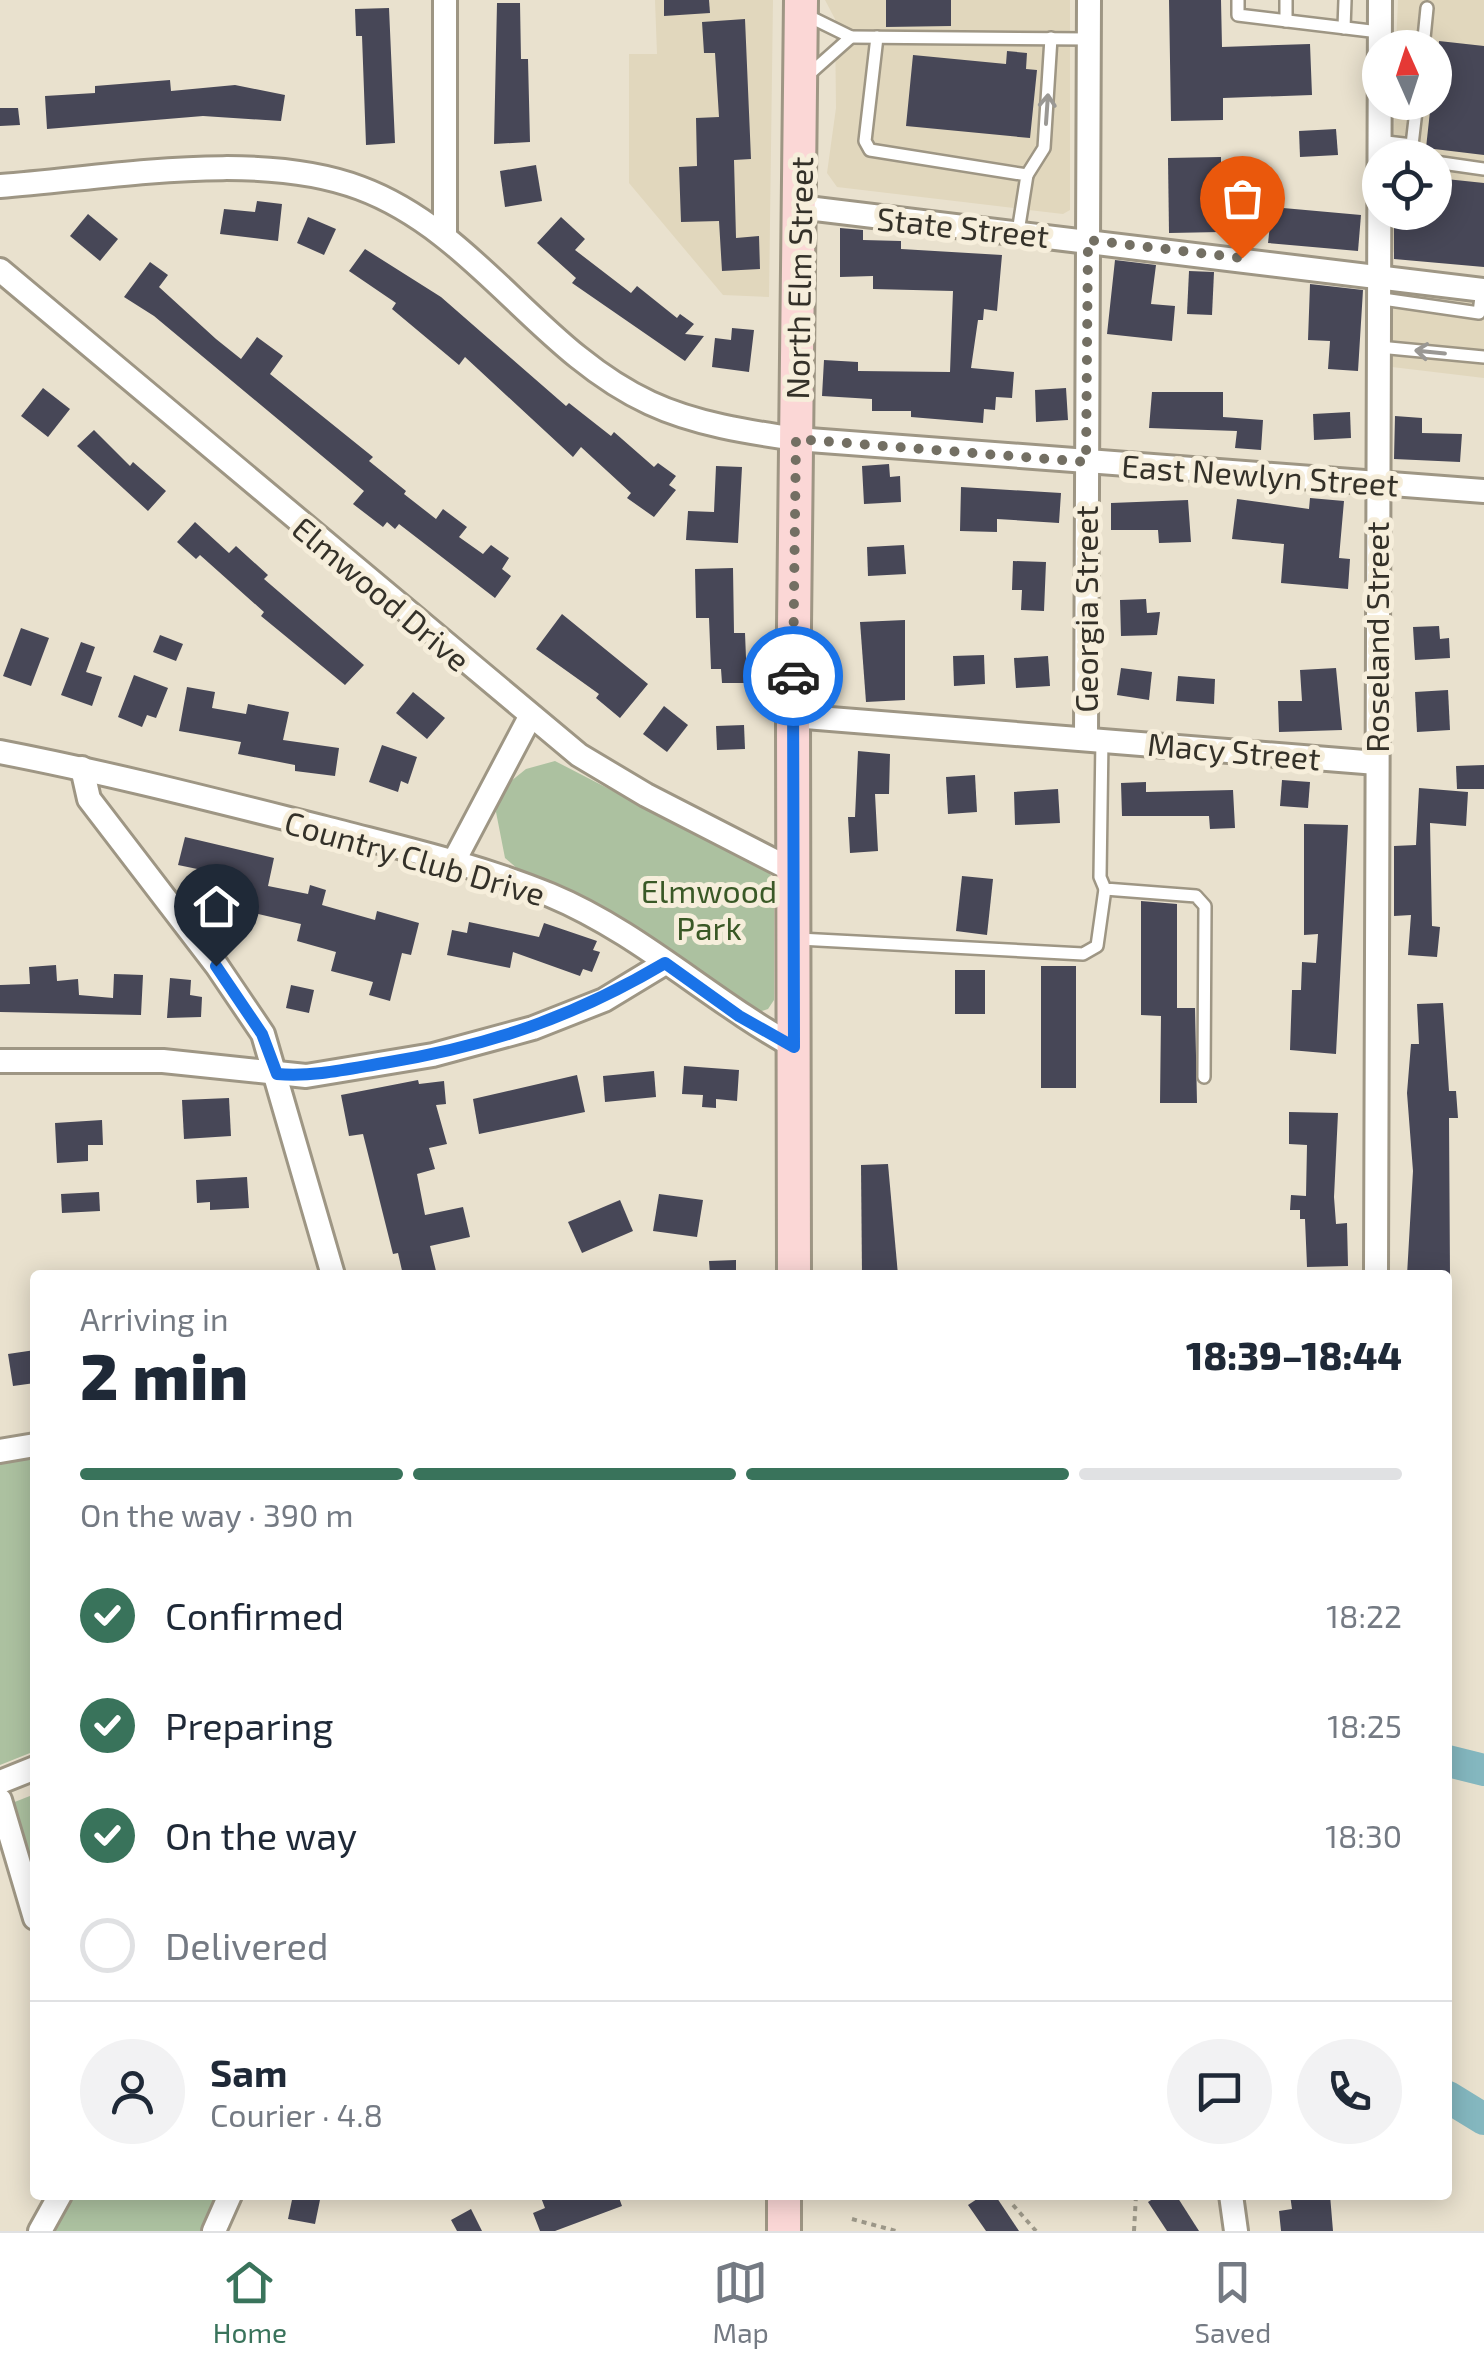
<!DOCTYPE html>
<html lang="en">
<head>
<meta charset="utf-8">
<style>
	:root { --surface:#fff; --page:#f2f2f3; --text:#1f2937; --muted:#747a83; --line:#e0e1e3; --accent:#39735b }
	body { margin:0; font-family:"Exo 2",sans-serif; background:var(--page); color:var(--text); height:100vh; display:flex; flex-direction:column; font-size:38px; white-space:nowrap }
	* { box-sizing:border-box; margin:0 }
	p { font-size:32px; color:var(--muted) }
	.icon { flex:none; width:55px; height:55px; fill:none; stroke:currentColor; stroke-width:2; stroke-linecap:round; stroke-linejoin:round }
	.map { position:relative; flex:1; overflow:hidden }
	.drawer { position:absolute; left:30px; top:1270px; width:1422px; height:930px; display:flex; flex-direction:column; background:var(--surface); border-radius:10px; box-shadow:0 5px 25px #0003 }
	.drawer>* { flex:none }
	.needle { width:65px; rotate:357deg }
	.fabs { position:absolute; left:1362px; top:30px; display:grid; gap:20px }
	.fabs a { display:grid; place-items:center; width:90px; height:90px; border-radius:50%; background:var(--surface); box-shadow:0 5px 25px #0003; font-size:50px }
	.pin { position:absolute; display:grid; place-items:center; width:85px; height:85px; color:#fff; margin:-102px -42px; border-radius:50% 50% 50% 0; rotate:-45deg; box-shadow:0 0 10px #0007 }
	.pin .icon { rotate:45deg }
	.courier { position:absolute; display:grid; place-items:center; width:100px; height:100px; margin:-50px; border:8px solid #1a73e8; border-radius:50%; background:#fff; color:#222; box-shadow:0 2px 12px #0007 }
	.headline em { font-style:normal; font-weight:800 }
	.headline div { display:flex; flex-direction:column-reverse }
	.headline { display:flex; align-items:center; justify-content:space-between; height:170px; padding:0 50px }
	h1 { font-size:65px; font-weight:800; line-height:75px }
	.bar { display:grid; grid-template-columns:repeat(4,1fr); gap:15px 10px; align-content:center; height:120px; padding:0 50px }
	.bar i { height:12px; border-radius:8px; background:var(--line) }
	.bar .current { background:var(--accent) }
	.bar p { grid-column:span 4 }
	.line { display:flex; align-items:center; gap:25px; padding:0 50px; border-top:2px solid var(--line) }
	.line div { flex:1 }
	.round { display:grid; place-items:center; flex:none; width:105px; height:105px; border-radius:52px; background:var(--page) }
	ol { padding:0 50px; list-style:none }
	li { display:flex; align-items:center; gap:30px; height:110px }
	li p { margin-inline-start:auto }
	li .icon { padding:10px; border-radius:50%; background:var(--accent); color:#fff; stroke-width:4 }
	li:last-child { color:var(--muted) }
	li i { width:55px; height:55px; border:5px solid var(--line); border-radius:50% }
	.tabs { display:flex; justify-content:space-around; align-items:center; height:140px; border-top:2px solid var(--line); background:var(--surface); font-size:28px; color:var(--muted) }
	.tabs a { display:grid; justify-items:center; gap:5px }
	.tabs .current { color:var(--accent) }
	.map>svg:first-child { display:block }
	.built { fill:#e1d7bd }
	.green { fill:#acc1a0 }
	.lines { fill:none; stroke-linecap:round; stroke-linejoin:round }
	.river { stroke:#84b7bf; stroke-width:32 }
	.building { fill:#474757 }
	.service-casing { stroke:#9e9684; stroke-width:16 }
	.minor-casing { stroke:#9e9684; stroke-width:28 }
	.secondary-casing { stroke:#9e9684; stroke-width:38 }
	.path { stroke:#9d9889; stroke-width:4; stroke-dasharray:5 5; stroke-linecap:butt }
	.service { stroke:#fff; stroke-width:11 }
	.minor { stroke:#fff; stroke-width:22 }
	.secondary { stroke:#fbd7d6; stroke-width:32 }
	.oneway { stroke:#9a9894 }
	.done { stroke:#736f63; stroke-width:10; stroke-dasharray:0 18 }
	.route { stroke:#1a73e8; stroke-width:12 }
	.labels { text-anchor:middle; dominant-baseline:central; stroke-width:10; stroke-linejoin:round; paint-order:stroke }
	.street-label { font-size:32px; fill:#343129; stroke:#f6eedb }
	.park-label { font-size:32px; fill:#3a5926; stroke:#f6eedb }
</style>
</head>
<body>
<div class="map">
<svg width="1484" height="2231" viewBox="0 0 1484 2231">
	<rect width="100%" height="100%" fill="#e9e1ce"/>
	<g class="built">
		<polygon points="655,0 773,0 769,297 723,295 629,183 629,54 657,54"/>
		<polygon points="825,0 1070,0 1070,210 1063,214 837,187 827,173 836,108 835,19"/>
		<polygon points="1398,0 1484,0 1484,266 1395,254 1390,247 1391,213 1435,212 1435,158 1393,157 1395,103 1435,102 1435,48 1396,47"/>
		<polygon points="1393,287 1484,299 1484,378 1392,367"/>
	</g>
	<g class="green">
		<polygon points="555,761 768,871 774,881 774,1000 768,1009 756,1013 619,918 519,870 505,858 496,812 500,790 526,769"/>
		<polygon points="35,1445 35,1751 0,1765 0,1454"/>
		<polygon points="35,1794 35,1877 12,1803"/>
		<polygon points="72,2195 218,2195 201,2231 53,2231"/>
	</g>
	<g class="lines">
		<g class="river">
			<polyline points="1448,1761 1484,1770"/>
			<polyline points="1448,2097 1484,2119"/>
		</g>
	</g>
	<g class="building">
		<polygon points="664,0 709,0 710,13 664,16"/>
		<polygon points="886,0 951,0 951,26 886,27"/>
		<polygon points="1169,0 1221,0 1222,47 1310,44 1312,95 1223,98 1223,120 1171,121"/>
		<polygon points="497,3 520,3 521,59 528,59 530,142 494,144"/>
		<polygon points="389,8 395,143 366,145 362,36 356,36 355,9"/>
		<polygon points="745,19 751,159 734,160 736,238 759,236 760,269 722,271 719,221 681,222 679,167 697,166 696,118 719,117 715,53 704,53 702,22"/>
		<polygon points="1439,41 1484,46 1484,155 1426,148 1431,102 1435,102"/>
		<polygon points="1007,51 1027,53 1026,69 1037,70 1030,138 906,126 913,55 1006,64"/>
		<polygon points="170,80 171,91 235,85 285,95 281,121 203,116 47,129 45,96 95,93 95,86"/>
		<polygon points="0,108 18,108 20,125 0,126"/>
		<polygon points="1336,129 1338,155 1300,157 1299,131"/>
		<polygon points="1221,157 1221,232 1169,233 1168,158"/>
		<polygon points="536,165 542,201 505,207 500,171"/>
		<polygon points="1446,179 1484,183 1484,267 1394,259 1394,212 1435,212 1435,180"/>
		<polygon points="257,201 282,204 278,241 220,234 224,209 255,212"/>
		<polygon points="1272,207 1361,215 1358,251 1268,243"/>
		<polygon points="88,214 118,239 100,261 70,236"/>
		<polygon points="308,217 336,229 324,255 297,243"/>
		<polygon points="561,217 585,239 575,250 631,293 637,286 677,318 680,314 694,324 685,334 704,336 685,361 572,283 576,278 537,243"/>
		<polygon points="840,228 863,230 863,240 901,241 901,249 1002,255 997,311 984,309 983,320 978,320 971,368 1014,372 1012,398 996,397 995,410 984,409 983,423 911,417 911,411 872,411 872,399 822,396 824,360 858,362 858,371 950,372 953,291 873,289 873,276 840,277"/>
		<polygon points="365,249 441,297 566,406 569,403 611,436 614,432 654,467 658,463 676,476 669,485 676,490 654,517 627,498 631,493 581,447 573,457 465,357 459,365 392,309 396,303 349,271"/>
		<polygon points="1115,260 1156,265 1151,304 1175,306 1172,341 1107,334"/>
		<polygon points="150,262 168,275 159,287 216,339 241,359 257,337 283,356 270,374 373,457 369,461 406,491 404,494 436,519 443,509 467,527 459,537 483,554 491,545 509,558 502,569 511,576 495,598 399,524 395,529 387,522 383,527 353,504 364,491 154,316 124,297"/>
		<polygon points="1189,271 1214,272 1212,315 1187,314"/>
		<polygon points="1310,284 1363,290 1358,371 1328,369 1330,341 1308,340"/>
		<polygon points="732,328 754,330 749,372 712,367 715,338 731,340"/>
		<polygon points="43,388 70,409 48,437 21,416"/>
		<polygon points="1066,388 1068,420 1036,422 1035,390"/>
		<polygon points="1152,392 1223,392 1223,417 1263,420 1261,450 1235,448 1237,431 1149,428"/>
		<polygon points="1350,412 1351,438 1314,440 1313,414"/>
		<polygon points="1395,416 1422,418 1422,433 1462,434 1460,462 1394,459"/>
		<polygon points="94,430 130,466 133,462 166,491 148,511 77,446"/>
		<polygon points="889,464 890,477 900,476 901,502 864,504 862,466"/>
		<polygon points="716,466 742,467 738,543 686,540 688,511 714,512"/>
		<polygon points="961,487 1061,493 1059,523 997,519 997,532 960,531"/>
		<polygon points="1310,498 1344,501 1339,558 1350,559 1348,589 1281,583 1284,544 1232,539 1237,499 1309,509"/>
		<polygon points="1188,500 1191,542 1159,543 1158,530 1111,530 1111,503"/>
		<polygon points="195,522 229,553 236,546 268,575 264,579 364,665 345,685 261,616 264,612 200,555 196,559 177,542"/>
		<polygon points="904,545 906,574 868,576 867,547"/>
		<polygon points="1013,561 1046,562 1044,611 1021,610 1022,590 1012,590"/>
		<polygon points="733,568 734,633 745,633 747,683 722,683 721,669 711,669 709,618 696,618 695,569"/>
		<polygon points="1146,599 1147,613 1160,612 1157,635 1121,636 1120,600"/>
		<polygon points="562,614 648,684 620,718 596,698 599,694 536,649"/>
		<polygon points="905,620 905,700 866,702 860,622"/>
		<polygon points="1439,626 1440,639 1449,638 1450,658 1415,660 1413,627"/>
		<polygon points="21,628 49,638 31,686 3,676"/>
		<polygon points="160,635 183,644 176,661 153,652"/>
		<polygon points="81,642 95,647 86,672 102,677 92,706 61,695"/>
		<polygon points="984,655 985,684 954,686 953,656"/>
		<polygon points="1048,656 1050,686 1016,688 1014,658"/>
		<polygon points="1121,668 1152,672 1149,700 1117,695"/>
		<polygon points="1336,668 1342,730 1279,732 1278,701 1302,701 1300,670"/>
		<polygon points="134,675 168,688 156,718 147,715 142,727 118,717"/>
		<polygon points="1178,676 1215,679 1214,704 1176,701"/>
		<polygon points="187,687 215,692 212,708 246,714 248,704 289,712 283,740 339,748 335,776 295,771 295,765 238,754 241,742 179,731"/>
		<polygon points="1448,690 1450,730 1417,732 1415,692"/>
		<polygon points="413,692 445,718 427,739 396,713"/>
		<polygon points="664,706 688,725 667,752 643,734"/>
		<polygon points="744,725 745,749 717,750 716,726"/>
		<polygon points="382,745 417,757 408,784 401,781 398,792 369,782"/>
		<polygon points="858,751 890,754 889,794 875,794 878,851 850,853 848,817 855,817"/>
		<polygon points="1484,765 1484,789 1457,789 1456,766"/>
		<polygon points="975,775 977,812 948,814 946,777"/>
		<polygon points="1282,780 1310,782 1308,808 1280,806"/>
		<polygon points="1146,782 1146,792 1233,790 1235,828 1210,829 1209,816 1122,816 1121,783"/>
		<polygon points="1419,788 1468,792 1466,826 1430,823 1432,926 1440,927 1437,957 1408,955 1411,915 1394,916 1394,846 1416,845"/>
		<polygon points="1058,789 1060,823 1015,825 1014,792"/>
		<polygon points="1304,824 1348,825 1336,1054 1290,1050 1292,990 1301,990 1302,962 1316,963 1318,934 1304,935"/>
		<polygon points="185,837 274,858 268,886 308,894 310,885 326,890 322,905 375,920 377,911 419,923 411,955 402,953 390,1001 369,995 373,982 331,971 336,952 297,941 301,924 237,909 241,893 204,885 207,871 178,865"/>
		<polygon points="962,876 993,879 987,935 956,931"/>
		<polygon points="1141,901 1177,904 1177,1008 1195,1008 1197,1103 1160,1103 1161,1016 1141,1015"/>
		<polygon points="469,922 539,937 544,923 597,941 593,950 600,952 592,972 583,969 580,976 513,952 510,968 447,955 452,930 467,933"/>
		<polygon points="56,965 57,981 78,979 79,995 113,998 114,974 143,975 141,1015 0,1012 0,985 30,984 29,967"/>
		<rect x="1041" y="966" width="35" height="122"/>
		<rect x="955" y="970" width="30" height="44"/>
		<polygon points="170,978 191,980 190,995 202,997 201,1017 167,1018"/>
		<polygon points="291,985 314,990 309,1013 286,1008"/>
		<polygon points="1443,1003 1449,1091 1456,1091 1458,1118 1449,1118 1450,1275 1407,1275 1413,1171 1407,1093 1411,1044 1419,1044 1417,1004"/>
		<polygon points="684,1066 739,1070 737,1101 716,1099 716,1108 702,1107 703,1095 682,1094"/>
		<polygon points="654,1071 656,1097 605,1102 603,1076"/>
		<polygon points="577,1075 585,1112 479,1134 473,1099"/>
		<polygon points="418,1080 419,1084 444,1081 446,1104 436,1105 447,1144 429,1148 435,1169 417,1174 425,1215 463,1207 470,1237 430,1246 437,1275 403,1275 398,1253 393,1254 363,1134 349,1136 341,1095"/>
		<polygon points="229,1098 231,1136 184,1139 182,1100"/>
		<polygon points="1289,1112 1338,1113 1334,1197 1336,1224 1347,1223 1348,1266 1307,1267 1305,1219 1300,1219 1300,1210 1290,1210 1291,1195 1306,1196 1307,1145 1289,1144"/>
		<polygon points="102,1120 103,1145 88,1145 88,1161 57,1163 55,1123"/>
		<polygon points="888,1164 898,1275 862,1275 861,1165"/>
		<polygon points="247,1177 249,1208 210,1210 210,1202 197,1203 196,1180"/>
		<polygon points="99,1192 100,1211 62,1213 61,1194"/>
		<polygon points="659,1194 703,1200 697,1237 653,1231"/>
		<polygon points="620,1200 633,1231 582,1253 568,1222"/>
		<polygon points="736,1260 736,1275 710,1275 709,1261"/>
		<polygon points="35,1350 35,1383 13,1386 8,1354"/>
		<polygon points="293,2195 321,2195 315,2224 288,2219"/>
		<polygon points="540,2195 618,2195 622,2206 555,2231 540,2231 533,2213 545,2208"/>
		<polygon points="983,2195 995,2195 1019,2231 986,2231 968,2205"/>
		<polygon points="1159,2195 1176,2195 1199,2231 1167,2231 1148,2202"/>
		<polygon points="1290,2195 1330,2195 1333,2231 1281,2231 1279,2211 1292,2209"/>
		<polygon points="471,2209 482,2231 457,2231 451,2220"/>
	</g>
	<g class="lines">
		<defs>
			<g id="service">
				<polyline points="1238,0 1238,15 1379,32"/>
				<polyline points="1286,0 1286,21"/>
				<polyline points="804,14 851,37 807,76"/>
				<polyline points="1344,28 1345,0"/>
				<polyline points="851,37 1089,39"/>
				<polyline points="877,37 865,141 870,150 1027,175 1018,232"/>
				<polyline points="1423,48 1427,8"/>
				<polyline points="1417,102 1412,145 1420,158"/>
				<polyline points="1378,141 1412,145"/>
				<polyline points="1435,162 1484,169"/>
				<polyline points="1027,175 1044,148 1051,38"/>
				<polyline points="1376,298 1479,313 1482,289"/>
				<polyline points="1379,347 1484,357"/>
				<polyline points="1102,739 1100,877 1105,889 1196,896 1205,906 1204,1077"/>
				<polyline points="799,939 1083,954 1097,946 1105,889"/>
			</g>
			<g id="minor">
				<path d="M0,186C110,178 257,149 360,188C476,231 539,352 650,403C695,424 748,432 796,439L1484,491"/>
				<polyline points="799,207 1484,290"/>
				<polyline points="445,234 445,0"/>
				<polyline points="0,270 579,755 646,795 794,871"/>
				<polyline points="793,716 1377,763"/>
				<polyline points="1086,737 1089,0"/>
				<path d="M0,752C109,773 217,801 325,828C401,848 478,865 550,895C639,932 711,1001 795,1047"/>
				<polyline points="82,768 89,799 217,966 263,1034 333,1275"/>
				<polyline points="454,861 530,717"/>
				<polyline points="0,1061 163,1061 306,1076 433,1055 533,1028 604,1000 665,963"/>
				<polyline points="1376,1275 1380,0"/>
				<polyline points="0,1451 35,1445"/>
				<polyline points="0,1782 35,1768"/>
				<polyline points="0,1800 35,1918"/>
				<polyline points="1231,2195 1236,2231"/>
				<polyline points="40,2231 60,2195"/>
				<polyline points="214,2231 230,2195"/>
			</g>
			<g id="secondary">
				<polyline points="794,1275 793,716 801,0"/>
				<polyline points="784,2195 784,2231"/>
			</g>
		</defs>
		<use href="#service" class="service-casing"/>
		<use href="#minor" class="minor-casing"/>
		<use href="#secondary" class="secondary-casing"/>
		<g class="path">
			<polyline points="1013,2205 1036,2231"/>
			<polyline points="852,2219 896,2231"/>
			<polyline points="1134,2231 1136,2195"/>
		</g>
		<use href="#service" class="service"/>
		<use href="#minor" class="minor"/>
		<use href="#secondary" class="secondary"/>
	</g>
	<defs><path id="oneway-shaft" d="M-6 0H5M1.5-3L5.5 0L1.5 3" fill="none" stroke-width="1.6" stroke-linecap="round" stroke-linejoin="round" transform="scale(2.5)"/></defs>
	<g class="oneway">
		<use href="#oneway-shaft" transform="translate(1047 109) rotate(-86)"/>
		<use href="#oneway-shaft" transform="translate(1430 352) rotate(-174)"/>
	</g>
	<g class="lines">
		<polyline class="done" points="793,676 796,439 1086,462 1088,240 1242,258"/>
		<path class="route" d="M216,966L262,1034L277,1074C314,1077 348,1069 384,1063C489,1046 574,1017 665,963L739,1016L794,1047L793,676"/>
	</g>
	<g class="labels">
		<g class="street-label">
			<text transform="translate(963 226) rotate(6)">State Street</text>
			<text transform="translate(798 278) rotate(-89)">North Elm Street</text>
			<text transform="translate(1260 474) rotate(4)">East Newlyn Street</text>
			<text transform="translate(382 593) rotate(40)">Elmwood Drive</text>
			<text transform="translate(1085 609) rotate(-90)">Georgia Street</text>
			<text transform="translate(1376 637) rotate(-90)">Roseland Street</text>
			<text transform="translate(1234 750) rotate(5)">Macy Street</text>
			<text transform="translate(415 857) rotate(16)">Country Club Drive</text>
		</g>
		<g class="park-label">
			<text x="709" y="890">Elmwood<tspan x="709" dy="37">Park</tspan></text>
		</g>
	</g>
</svg>
<div class="fabs">
<a><svg class="needle" viewBox="-14 -14 28 28"><path d="M0-13l5 13h-10z" fill="#e53935"/><path d="M0 13l5-13h-10z" fill="#747a83"/></svg></a>
<a><svg class="icon" aria-label="locate" viewBox="0 0 24 24"><circle cx="12" cy="12" r="6"/><path d="M12 2v4M12 18v4M2 12h4M18 12h4"/></svg></a>
</div>
<div class="pin" style="left:1242px;top:258px;background:#ea580c"><svg class="icon" aria-label="bag" viewBox="0 0 24 24"><path d="M5 8h14l-1 12H6zM9 8a3 3 0 0 1 6 0"/></svg></div>
<div class="pin" style="left:216px;top:966px;background:#1f2937"><svg class="icon" aria-label="home" viewBox="0 0 24 24"><path d="M3 11l9-7 9 7M6 9v11h12V9"/></svg></div>
<div class="courier" style="left:793px;top:676px"><svg class="icon" aria-label="car" viewBox="0 0 24 24"><path d="M5 17H2v-5l4-1 3-4h7l3 4 3 1v5h-3M9 17h6M6 11h13"/><circle cx="7" cy="17" r="2"/><circle cx="17" cy="17" r="2"/></svg></div>
<section class="drawer">
<div class="headline"><div><h1>2 min</h1><p>Arriving in</p></div><em>18:39–18:44</em></div>
<div class="bar"><i class="current"></i><i class="current"></i><i class="current"></i><i></i><p>On the way · 390 m</p></div>
<ol>
<li><svg class="icon" aria-label="check" viewBox="0 0 24 24"><path d="M5 12l5 5 9-10"/></svg>Confirmed<p>18:22</p></li>
<li><svg class="icon" aria-label="check" viewBox="0 0 24 24"><path d="M5 12l5 5 9-10"/></svg>Preparing<p>18:25</p></li>
<li><svg class="icon" aria-label="check" viewBox="0 0 24 24"><path d="M5 12l5 5 9-10"/></svg>On the way<p>18:30</p></li>
<li><i></i>Delivered</li>
</ol>
<div class="line" style="height:180px"><a class="round"><svg class="icon" aria-label="person" viewBox="0 0 24 24"><circle cx="12" cy="8" r="4"/><path d="M4 21q1-7 8-7t8 7"/></svg></a><div><b>Sam</b><p>Courier · 4.8</p></div><a class="round"><svg class="icon" aria-label="chat" viewBox="0 0 24 24"><path d="M4 5h16v11H9l-5 4z"/></svg></a><a class="round"><svg class="icon" aria-label="phone" viewBox="0 0 24 24"><path d="M5 4h4l2 5-3 2q2 4 5 5l2-3 5 2v4C11 20 4 13 5 4z"/></svg></a></div>
</section>
</div>
<nav class="tabs">
<a class="current"><svg class="icon" aria-label="home" viewBox="0 0 24 24"><path d="M3 11l9-7 9 7M6 9v11h12V9"/></svg>Home</a>
<a><svg class="icon" aria-label="map" viewBox="0 0 24 24"><path d="M3 6l6-2 6 2 6-2v14l-6 2-6-2-6 2zM9 4v14M15 6v14"/></svg>Map</a>
<a><svg class="icon" aria-label="saved" viewBox="0 0 24 24"><path d="M7 4h10v16l-5-4-5 4z"/></svg>Saved</a>
</nav>
</body>
</html>
